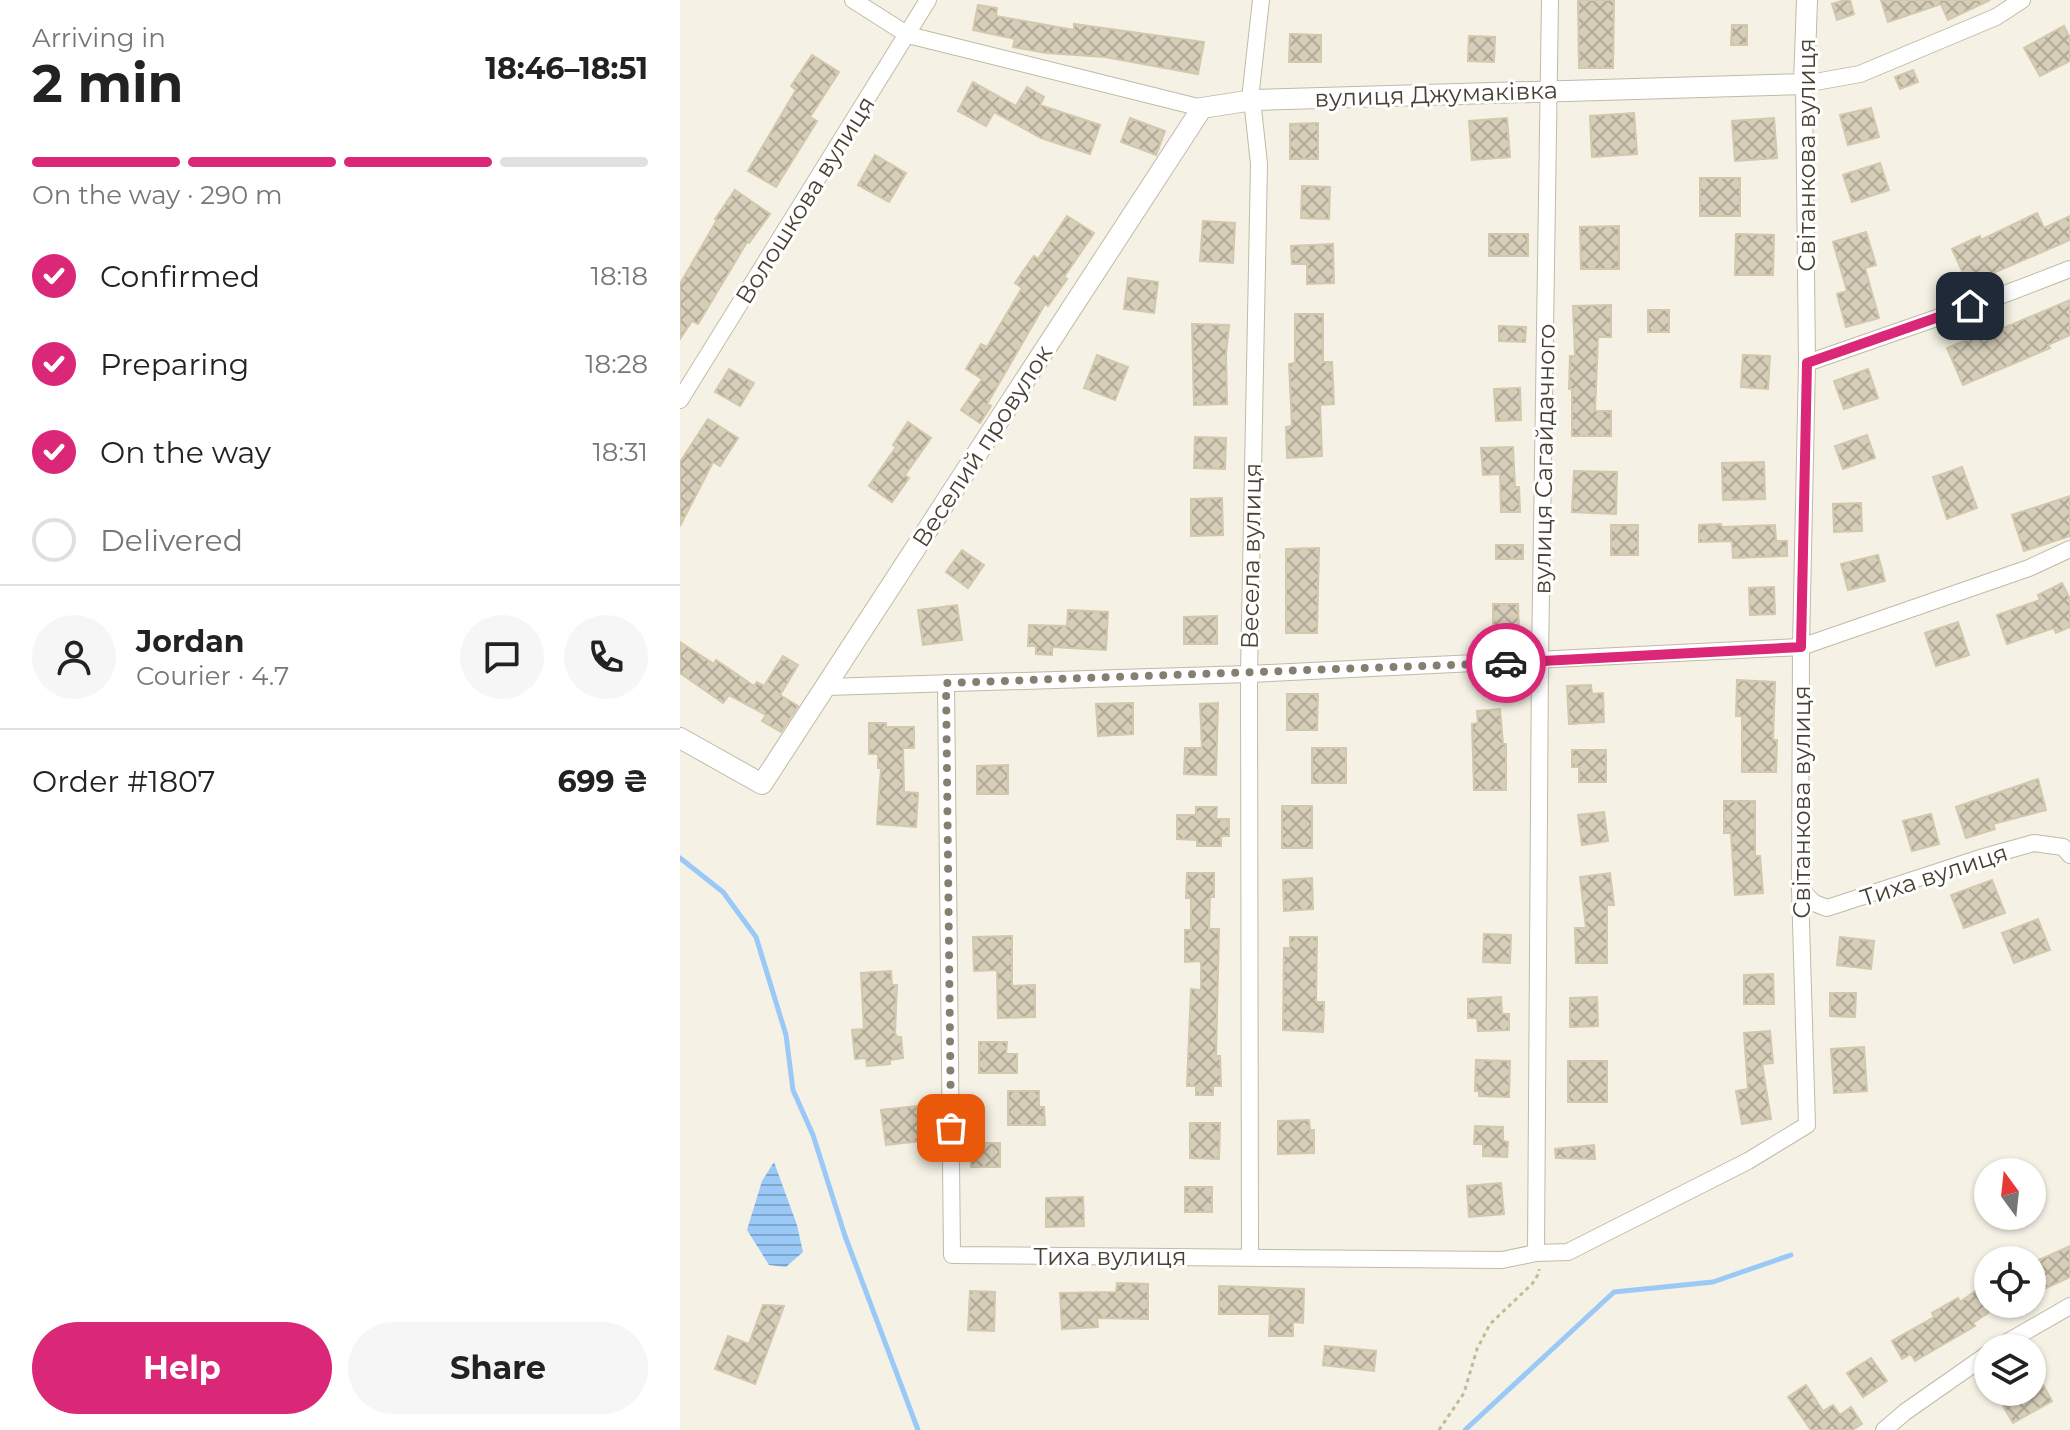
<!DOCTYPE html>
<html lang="en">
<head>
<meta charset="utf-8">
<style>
	:root { --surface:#fff; --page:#f6f6f6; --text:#222; --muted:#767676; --line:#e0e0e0; --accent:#db2777 }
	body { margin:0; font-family:Montserrat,sans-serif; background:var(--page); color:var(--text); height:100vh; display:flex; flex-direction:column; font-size:30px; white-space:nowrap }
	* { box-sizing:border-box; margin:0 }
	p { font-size:26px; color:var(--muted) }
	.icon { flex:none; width:44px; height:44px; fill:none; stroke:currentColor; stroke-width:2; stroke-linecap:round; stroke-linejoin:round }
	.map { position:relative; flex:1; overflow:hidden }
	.side { display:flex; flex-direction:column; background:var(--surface); width:680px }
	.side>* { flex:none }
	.needle { width:52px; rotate:345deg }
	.buttons { position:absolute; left:1294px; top:1158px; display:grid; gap:16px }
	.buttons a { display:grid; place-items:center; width:72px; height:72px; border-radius:50%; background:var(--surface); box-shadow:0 2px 6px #0004; font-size:40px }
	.pin { position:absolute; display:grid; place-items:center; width:68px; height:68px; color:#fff; margin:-34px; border-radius:16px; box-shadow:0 4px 12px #0006 }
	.courier { position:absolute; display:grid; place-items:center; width:80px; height:80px; margin:-40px; border:6px solid #db2777; border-radius:50%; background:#fff; color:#222; box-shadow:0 2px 10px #0007 }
	.headline em { font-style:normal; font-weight:700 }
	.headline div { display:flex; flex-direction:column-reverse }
	.headline { display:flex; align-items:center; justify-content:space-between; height:136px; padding:0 32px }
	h1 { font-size:52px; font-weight:700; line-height:60px }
	.bar { display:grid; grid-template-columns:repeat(4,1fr); gap:12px 8px; align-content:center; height:96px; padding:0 32px }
	.bar i { height:10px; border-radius:6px; background:var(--line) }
	.bar .current { background:var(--accent) }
	.bar p { grid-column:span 4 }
	.line { display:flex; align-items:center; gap:20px; padding:0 32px; border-top:2px solid var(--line) }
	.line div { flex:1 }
	.round { display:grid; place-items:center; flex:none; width:84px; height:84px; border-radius:42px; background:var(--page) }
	ol { padding:0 32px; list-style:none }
	li { display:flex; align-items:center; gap:24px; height:88px }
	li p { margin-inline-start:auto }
	li .icon { padding:8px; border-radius:50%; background:var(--accent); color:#fff; stroke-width:4 }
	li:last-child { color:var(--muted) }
	li i { width:44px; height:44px; border:4px solid var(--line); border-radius:50% }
	.cta { display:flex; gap:16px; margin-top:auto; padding:16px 32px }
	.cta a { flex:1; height:92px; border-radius:48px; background:var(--accent); color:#fff; font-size:32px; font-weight:700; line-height:92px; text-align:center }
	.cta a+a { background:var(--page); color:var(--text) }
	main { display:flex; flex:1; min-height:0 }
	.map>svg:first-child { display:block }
	.water { fill:url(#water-rules) }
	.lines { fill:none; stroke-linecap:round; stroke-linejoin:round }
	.stream { stroke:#9ac9f8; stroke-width:5 }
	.building { fill:url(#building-cross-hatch); stroke:#d3c7ac; stroke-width:2 }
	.minor-casing { stroke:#c1baa6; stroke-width:18 }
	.tertiary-casing { stroke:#c1baa6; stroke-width:22 }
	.path { stroke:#c4b996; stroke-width:3; stroke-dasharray:4 4; stroke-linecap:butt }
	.minor { stroke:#fff; stroke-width:16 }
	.tertiary { stroke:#fff; stroke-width:20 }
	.done { stroke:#857f72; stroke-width:8; stroke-dasharray:0 14.4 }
	.route { stroke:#db2777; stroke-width:10 }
	.labels { text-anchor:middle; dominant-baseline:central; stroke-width:6; stroke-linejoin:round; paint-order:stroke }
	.street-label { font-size:24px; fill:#484234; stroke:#fff }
</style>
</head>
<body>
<main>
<section class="side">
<div class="headline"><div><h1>2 min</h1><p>Arriving in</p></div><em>18:46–18:51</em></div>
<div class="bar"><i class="current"></i><i class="current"></i><i class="current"></i><i></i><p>On the way · 290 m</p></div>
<ol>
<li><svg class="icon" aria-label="check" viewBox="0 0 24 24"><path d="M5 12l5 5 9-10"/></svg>Confirmed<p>18:18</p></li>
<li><svg class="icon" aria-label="check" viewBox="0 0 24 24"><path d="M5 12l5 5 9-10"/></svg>Preparing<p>18:28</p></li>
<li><svg class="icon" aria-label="check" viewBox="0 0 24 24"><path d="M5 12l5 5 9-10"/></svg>On the way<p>18:31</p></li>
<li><i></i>Delivered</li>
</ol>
<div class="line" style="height:144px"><a class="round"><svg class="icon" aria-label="person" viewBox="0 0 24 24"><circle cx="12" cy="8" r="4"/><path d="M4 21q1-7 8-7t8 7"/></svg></a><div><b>Jordan</b><p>Courier · 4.7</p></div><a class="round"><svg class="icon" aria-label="chat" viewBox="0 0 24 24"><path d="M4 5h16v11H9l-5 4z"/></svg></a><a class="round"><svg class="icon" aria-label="phone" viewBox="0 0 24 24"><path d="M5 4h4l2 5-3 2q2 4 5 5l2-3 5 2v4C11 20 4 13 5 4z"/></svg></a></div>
<div class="line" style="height:104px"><div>Order #1807</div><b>699 ₴</b></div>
<div class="cta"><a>Help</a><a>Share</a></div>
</section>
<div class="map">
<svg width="1390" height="1430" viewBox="0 0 1390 1430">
	<defs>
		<pattern id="water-rules" width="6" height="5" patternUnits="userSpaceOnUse" patternTransform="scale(2)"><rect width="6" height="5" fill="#9ac9f8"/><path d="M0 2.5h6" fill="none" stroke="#80a5ca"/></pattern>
		<pattern id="building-cross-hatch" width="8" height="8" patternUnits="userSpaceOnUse" patternTransform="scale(2)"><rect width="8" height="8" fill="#d7ceb9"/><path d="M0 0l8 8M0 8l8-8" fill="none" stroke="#b0a997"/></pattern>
	</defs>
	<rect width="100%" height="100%" fill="#f5f1e5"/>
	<polygon class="water" points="94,1162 117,1225 123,1252 106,1267 89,1265 67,1230 82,1181"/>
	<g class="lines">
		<g class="stream">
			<polyline points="0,858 43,892 76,937 106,1035 113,1090 133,1135 165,1236 238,1430"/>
			<polyline points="785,1430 934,1292 1033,1282 1111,1255"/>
		</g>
	</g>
	<g class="building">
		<polygon points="898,0 934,0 933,68 899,68"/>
		<polygon points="1165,0 1170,0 1174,14 1157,20 1152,4"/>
		<polygon points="1201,0 1310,0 1268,20 1261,4 1208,22"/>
		<polygon points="298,5 317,8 316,16 394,30 394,24 524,42 518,74 425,57 366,53 333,47 335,39 293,30"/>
		<polygon points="1052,25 1067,25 1067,45 1051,45"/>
		<polygon points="1384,26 1390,38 1390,61 1360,76 1344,48"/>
		<polygon points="610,34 641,35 641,62 609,62"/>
		<polygon points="789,36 815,37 814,62 788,61"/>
		<polygon points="132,55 159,72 130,117 137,121 96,187 68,171 116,90 111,86"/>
		<polygon points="1233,70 1238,82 1220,89 1215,77"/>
		<polygon points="293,82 336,106 347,87 364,97 360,105 420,125 410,154 361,138 314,112 306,126 278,111"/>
		<polygon points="1191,108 1199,137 1168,145 1160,115"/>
		<polygon points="954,113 957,154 912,157 910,116"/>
		<polygon points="450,118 485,131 476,155 441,142"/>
		<polygon points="827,118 830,157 792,160 789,121"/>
		<polygon points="1094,118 1097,158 1055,161 1052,121"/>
		<polygon points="638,123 638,159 610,159 610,124"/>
		<polygon points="195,155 226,173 209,202 178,185"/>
		<polygon points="1200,163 1209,190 1172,202 1163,175"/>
		<rect x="1020" y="178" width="40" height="38"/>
		<polygon points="622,186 650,187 649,219 621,218"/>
		<polygon points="55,190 90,214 69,243 67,242 18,324 12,321 0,339 0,284 37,220 35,219"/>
		<polygon points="1357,213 1364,228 1390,216 1390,240 1288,284 1272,249 1300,236 1301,240"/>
		<polygon points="387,216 414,233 384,277 387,279 368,306 365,304 307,404 311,406 300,423 281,410 302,379 286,369 301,344 307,347 342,288 335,283 354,256 358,259"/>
		<polygon points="523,221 555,223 553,263 520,261"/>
		<polygon points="939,226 939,269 901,269 900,227"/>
		<polygon points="1186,232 1196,265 1185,268 1199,318 1166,327 1157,294 1167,291 1153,242"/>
		<rect x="809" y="234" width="39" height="22"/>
		<polygon points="1056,234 1094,235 1093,275 1055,275"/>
		<polygon points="653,244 654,283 627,284 627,264 612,264 611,246"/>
		<polygon points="448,278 478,282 474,313 444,309"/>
		<polygon points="1390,300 1390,335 1368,345 1370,348 1283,385 1267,348 1298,335 1300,338"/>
		<polygon points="931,305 931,337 918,337 915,411 931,411 931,436 892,436 892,389 889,389 890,356 895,356 893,306"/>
		<rect x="968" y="310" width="21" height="22"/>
		<polygon points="615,314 643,314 643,362 652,362 654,404 640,405 642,456 607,458 606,427 612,426 609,364 615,363"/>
		<polygon points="512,324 549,325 546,354 547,404 514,405"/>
		<polygon points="819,326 846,327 845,342 819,341"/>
		<polygon points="417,355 448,367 435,400 404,388"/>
		<polygon points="1063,355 1090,356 1088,389 1061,387"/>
		<polygon points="49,369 74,383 60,406 35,392"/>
		<polygon points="1188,369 1198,398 1164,409 1154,381"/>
		<polygon points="840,388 841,420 816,421 814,389"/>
		<polygon points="28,419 58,438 40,466 33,462 0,526 0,462"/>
		<polygon points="228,422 251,438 225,475 229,478 212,502 189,486 216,447 213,445"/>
		<polygon points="1187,435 1195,458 1163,469 1155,446"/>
		<polygon points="515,437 546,438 545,469 514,468"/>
		<polygon points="833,447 835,487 839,487 840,512 821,512 820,474 803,475 801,448"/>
		<polygon points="1084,462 1085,499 1043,500 1042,463"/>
		<polygon points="1282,467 1297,508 1267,519 1253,477"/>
		<polygon points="894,471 937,472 936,514 892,512"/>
		<polygon points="1390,496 1390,536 1344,551 1332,515"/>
		<polygon points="542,498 543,535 511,536 511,499"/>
		<polygon points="1181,503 1182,531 1154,532 1153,504"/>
		<polygon points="1041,524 1042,527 1095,525 1096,541 1107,541 1107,556 1053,558 1052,541 1019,542 1019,525"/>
		<rect x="931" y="525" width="27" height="30"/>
		<rect x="816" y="545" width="27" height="14"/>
		<polygon points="639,548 637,633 606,633 606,549"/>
		<polygon points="282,550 304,565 288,588 266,572"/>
		<polygon points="1198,555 1205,581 1168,590 1161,564"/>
		<polygon points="1382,583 1390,599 1390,627 1376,633 1374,628 1327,644 1317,615 1360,600 1358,595"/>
		<polygon points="1094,587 1095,614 1070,615 1069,588"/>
		<polygon points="813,604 838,604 839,632 813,632"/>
		<polygon points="277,605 282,640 243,645 238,610"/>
		<polygon points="388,610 428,612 426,650 372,647 372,655 356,654 356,646 348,646 349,625 387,626"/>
		<polygon points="537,616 537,644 504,644 504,617"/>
		<polygon points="1278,622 1289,655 1256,666 1245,633"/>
		<polygon points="0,642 34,664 36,660 74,686 77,682 84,686 103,656 118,665 100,695 118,706 101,732 82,721 86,715 49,695 43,703 0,673"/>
		<polygon points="1057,680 1095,682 1093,740 1097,740 1096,772 1062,772 1062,716 1056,716"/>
		<polygon points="911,685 912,694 923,693 924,722 889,724 887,686"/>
		<polygon points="607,694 638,694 637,730 607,730"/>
		<polygon points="453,703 453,734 418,736 416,704"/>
		<polygon points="538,703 536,775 504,774 505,748 522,748 520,704"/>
		<polygon points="820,709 823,744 826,744 826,790 794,790 792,724 798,723 797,711"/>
		<polygon points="189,723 206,723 206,727 234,727 234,748 223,748 224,792 238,793 236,827 197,824 201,768 198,768 198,754 189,754"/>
		<rect x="632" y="748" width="34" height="35"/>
		<polygon points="892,750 926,750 926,782 899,782 899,767 892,767"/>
		<polygon points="328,765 328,794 297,794 297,766"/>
		<polygon points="1358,779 1366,810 1313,824 1315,829 1286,838 1276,807"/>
		<polygon points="1044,801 1075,801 1075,856 1080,856 1083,893 1055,895 1051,833 1044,833"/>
		<rect x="602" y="806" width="30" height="42"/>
		<polygon points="516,807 537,807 536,819 549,819 549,836 541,836 541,846 517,846 517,840 497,839 497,815 516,815"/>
		<polygon points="924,812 928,841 902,845 898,815"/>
		<polygon points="1251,814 1259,844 1232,851 1223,821"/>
		<polygon points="507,873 534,873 534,897 530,897 529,929 539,929 536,1056 540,1056 541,1086 533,1086 533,1095 516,1095 516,1086 507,1086 511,989 521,990 521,961 505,962 505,930 511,930 511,898 506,898"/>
		<polygon points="930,873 934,905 927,905 927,963 896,963 895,928 906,928 900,877"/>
		<polygon points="632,878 633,909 604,911 603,880"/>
		<polygon points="1312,880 1325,913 1284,928 1271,895"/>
		<polygon points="1358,919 1370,950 1334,963 1322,933"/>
		<polygon points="804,934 831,935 830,963 803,962"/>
		<polygon points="332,936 332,986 355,985 355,1017 318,1018 317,970 294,971 293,937"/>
		<polygon points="610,937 637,937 636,1002 644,1002 643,1032 603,1030 604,948 610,948"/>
		<polygon points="1160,937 1194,941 1191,969 1157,965"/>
		<polygon points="211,971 212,985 217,985 215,1033 217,1037 221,1037 223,1058 210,1060 210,1064 187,1066 186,1058 175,1059 172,1030 184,1029 181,973"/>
		<polygon points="1093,974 1094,1004 1064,1004 1064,975"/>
		<polygon points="1150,993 1176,993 1175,1017 1150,1016"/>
		<polygon points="821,997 822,1014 829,1014 829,1030 798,1031 797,1018 788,1018 788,999"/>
		<polygon points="917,997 918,1026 890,1027 890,998"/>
		<polygon points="1090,1031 1093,1063 1082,1064 1091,1119 1062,1124 1056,1091 1068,1089 1064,1033"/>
		<polygon points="299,1042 327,1042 326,1054 337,1054 337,1073 299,1073"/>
		<polygon points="1184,1047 1187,1091 1154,1093 1151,1049"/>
		<polygon points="796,1060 830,1061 829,1097 799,1096 799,1091 795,1091"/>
		<rect x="888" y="1061" width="39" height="41"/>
		<polygon points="328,1091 359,1091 359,1107 364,1107 365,1125 328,1125"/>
		<polygon points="237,1106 241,1141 206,1145 201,1110"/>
		<polygon points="629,1120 630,1130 634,1130 634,1153 598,1154 598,1121"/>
		<polygon points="510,1123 540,1123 539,1159 510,1158"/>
		<polygon points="795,1126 823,1127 823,1141 828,1142 827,1157 803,1156 803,1144 794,1144"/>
		<rect x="291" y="1143" width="29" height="24"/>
		<polygon points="914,1145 915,1159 876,1158 875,1149"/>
		<polygon points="821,1183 824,1214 789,1217 787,1186"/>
		<rect x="505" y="1187" width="27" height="25"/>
		<polygon points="403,1197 404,1226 366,1227 366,1198"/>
		<polygon points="1390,1246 1390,1277 1358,1292 1352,1280 1352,1263"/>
		<polygon points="1308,1282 1308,1313 1293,1323 1295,1326 1235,1361 1231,1354 1222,1359 1212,1341 1254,1317 1252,1313 1278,1298 1280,1302"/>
		<polygon points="437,1283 468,1284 468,1319 417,1318 418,1327 382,1329 380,1293 436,1292"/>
		<polygon points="539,1286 624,1289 623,1323 613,1322 613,1336 589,1336 590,1314 539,1314"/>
		<polygon points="290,1291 315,1292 314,1331 288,1330"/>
		<polygon points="83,1305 104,1306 75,1384 35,1369 48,1336 69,1344"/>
		<polygon points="645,1346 696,1351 694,1371 643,1365"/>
		<polygon points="1191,1358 1207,1381 1183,1397 1167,1373"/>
		<polygon points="1352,1365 1372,1401 1333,1423 1319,1399 1331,1392 1352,1392"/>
		<polygon points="1126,1385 1143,1411 1153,1405 1160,1415 1171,1407 1182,1424 1172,1430 1131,1430 1108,1397"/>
	</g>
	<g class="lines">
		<defs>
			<g id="minor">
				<polyline points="173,0 228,35 522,108"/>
				<polyline points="1127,363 1317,297 1390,269"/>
				<polyline points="0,400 248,0"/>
				<polyline points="266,683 272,1255 822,1260 856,1253 888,1252 1068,1161 1127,1125 1120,889 1121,647 1127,363 1124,84 1180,74 1316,17 1342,0"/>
				<polyline points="146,687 569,674 1121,647 1349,568 1390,549"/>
				<polyline points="1120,889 1134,903 1147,908 1300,858 1354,843 1383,847 1390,855"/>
				<polyline points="856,1253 860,661 870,0"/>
				<polyline points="570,1256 569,674 579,164 571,90 581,0"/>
				<polyline points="1317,1348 1390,1306"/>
				<polyline points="1204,1430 1225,1412 1308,1354"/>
			</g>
			<polyline id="tertiary" points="0,738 82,784 522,108 573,100 1124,84 1127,0"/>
		</defs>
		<use href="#minor" class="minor-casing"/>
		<use href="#tertiary" class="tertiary-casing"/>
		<polyline class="path" points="759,1430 784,1393 797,1349 810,1324 852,1284 859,1273 859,1269"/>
		<use href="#minor" class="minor"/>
		<use href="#tertiary" class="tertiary"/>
	</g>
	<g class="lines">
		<polyline class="done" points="271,1128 266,683 826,663"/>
		<polyline class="route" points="826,663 1121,647 1127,363 1290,306"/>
	</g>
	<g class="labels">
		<g class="street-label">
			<text transform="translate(756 94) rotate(-2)">вулиця Джумаківка</text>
			<text transform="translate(1126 155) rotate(-90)">Світанкова вулиця</text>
			<text transform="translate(125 200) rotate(-58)">Волошкова вулиця</text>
			<text transform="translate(302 446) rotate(-57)">Веселий провулок</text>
			<text transform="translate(864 459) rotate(-89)">вулиця Сагайдачного</text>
			<text transform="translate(571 556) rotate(-89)">Весела вулиця</text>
			<text transform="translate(1121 802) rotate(-90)">Світанкова вулиця</text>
			<text transform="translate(1254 875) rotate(-18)">Тиха вулиця</text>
			<text x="430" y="1256">Тиха вулиця</text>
		</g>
	</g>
</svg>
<div class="buttons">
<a><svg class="needle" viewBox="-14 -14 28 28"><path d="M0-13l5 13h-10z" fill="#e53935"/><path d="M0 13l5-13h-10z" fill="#767676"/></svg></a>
<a><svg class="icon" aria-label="locate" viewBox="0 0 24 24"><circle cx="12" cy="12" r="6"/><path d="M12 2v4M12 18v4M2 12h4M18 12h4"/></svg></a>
<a><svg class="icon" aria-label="layers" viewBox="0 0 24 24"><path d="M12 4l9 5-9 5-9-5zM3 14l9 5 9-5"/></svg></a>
</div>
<div class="pin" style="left:271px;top:1128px;background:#ea580c"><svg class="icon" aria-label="bag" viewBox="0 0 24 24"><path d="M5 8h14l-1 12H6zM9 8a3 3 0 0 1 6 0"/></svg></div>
<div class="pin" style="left:1290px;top:306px;background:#1f2937"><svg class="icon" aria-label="home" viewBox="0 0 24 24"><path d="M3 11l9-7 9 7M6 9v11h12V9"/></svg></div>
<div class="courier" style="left:826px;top:663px"><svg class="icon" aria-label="car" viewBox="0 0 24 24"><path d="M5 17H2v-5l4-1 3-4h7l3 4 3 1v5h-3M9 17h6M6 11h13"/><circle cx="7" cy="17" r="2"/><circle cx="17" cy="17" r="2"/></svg></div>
</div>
</main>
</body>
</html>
